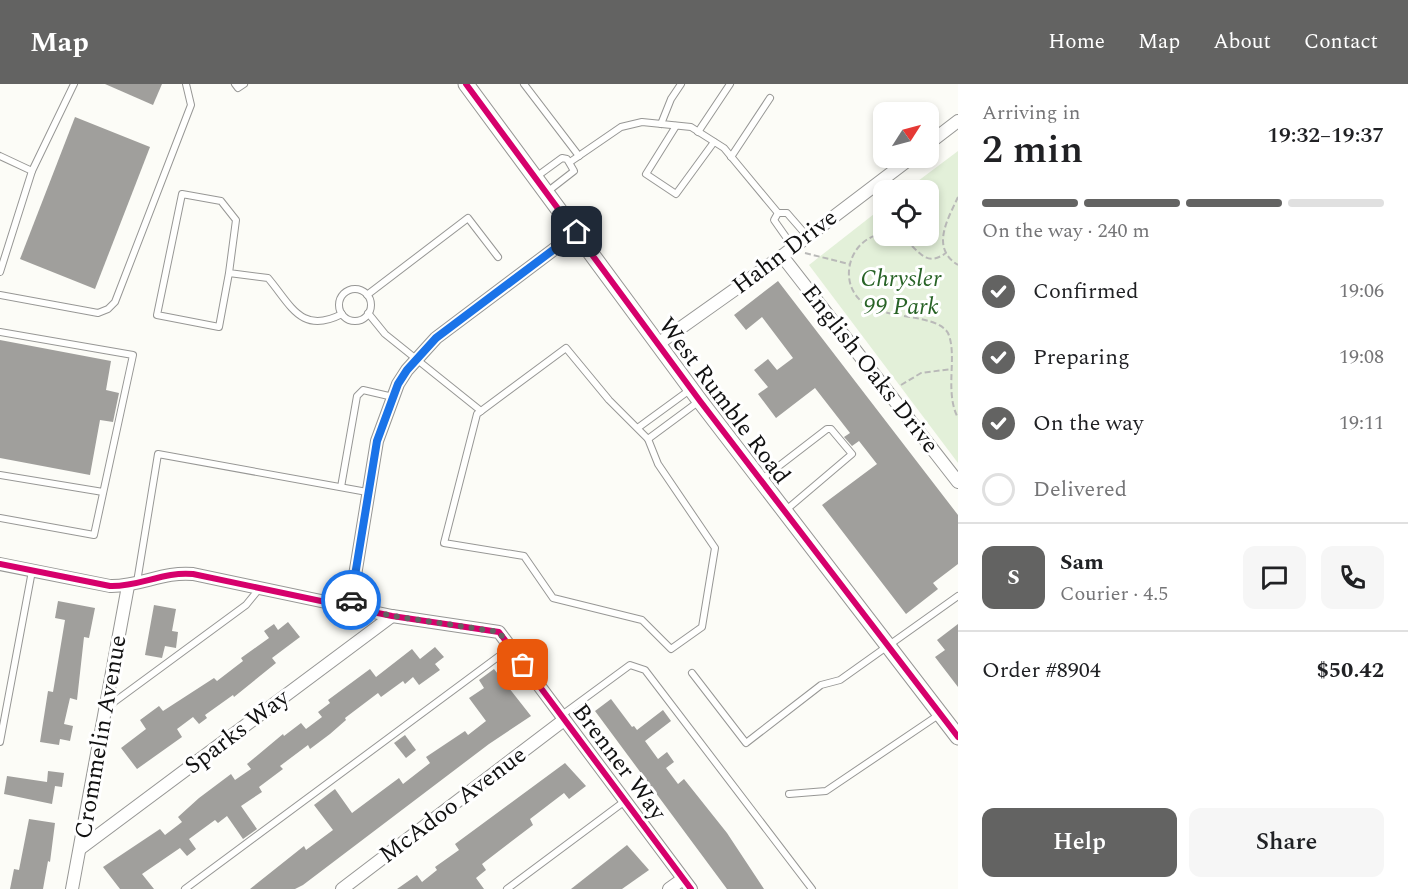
<!DOCTYPE html>
<html lang="en">
<head>
<meta charset="utf-8">
<style>
	:root { --surface:#fff; --page:#f6f6f6; --text:#202124; --muted:#757577; --line:#e0e0e0; --accent:#636362 }
	body { margin:0; font-family:Spectral,serif; background:var(--page); color:var(--text); height:100vh; display:flex; flex-direction:column; font-size:22px; white-space:nowrap }
	* { box-sizing:border-box; margin:0 }
	p { font-size:20px; color:var(--muted) }
	.icon { flex:none; width:33px; height:33px; fill:none; stroke:currentColor; stroke-width:2; stroke-linecap:round; stroke-linejoin:round }
	.map { position:relative; flex:1; overflow:hidden }
	.sheet { display:flex; flex-direction:column; background:var(--surface); width:450px }
	.sheet>* { flex:none }
	.needle { width:39px; rotate:54deg }
	.fabs { position:absolute; left:873px; top:18px; display:grid; gap:12px }
	.fabs a { display:grid; place-items:center; width:66px; height:66px; border-radius:12px; background:var(--surface); box-shadow:0 3px 9px #0003; font-size:30px }
	.pin { position:absolute; display:grid; place-items:center; width:51px; height:51px; color:#fff; margin:-26px; border-radius:12px; box-shadow:0 3px 9px #0006 }
	.courier { position:absolute; display:grid; place-items:center; width:60px; height:60px; margin:-30px; border:4px solid #1a73e8; border-radius:50%; background:#fff; color:#222; box-shadow:0 2px 8px #0007 }
	.overview em { font-style:normal; font-weight:600 }
	.overview div { display:flex; flex-direction:column-reverse }
	.overview { display:flex; align-items:center; justify-content:space-between; height:102px; padding:0 24px }
	h1 { font-size:39px; font-weight:600; line-height:45px }
	.bar { display:grid; grid-template-columns:repeat(4,1fr); gap:9px 6px; align-content:center; height:72px; padding:0 24px }
	.bar i { height:8px; border-radius:4px; background:var(--line) }
	.bar .current { background:var(--accent) }
	.bar p { grid-column:span 4 }
	.line { display:flex; align-items:center; gap:15px; padding:0 24px; border-top:2px solid var(--line) }
	.line div { flex:1 }
	.round { display:grid; place-items:center; flex:none; width:63px; height:63px; border-radius:12px; background:var(--page) }
	ol { padding:0 24px; list-style:none }
	li { display:flex; align-items:center; gap:18px; height:66px }
	li p { margin-inline-start:auto }
	li .icon { padding:6px; border-radius:50%; background:var(--accent); color:#fff; stroke-width:4 }
	li:last-child { color:var(--muted) }
	li i { width:33px; height:33px; border:3px solid var(--line); border-radius:50% }
	.button { display:flex; gap:12px; margin-top:auto; padding:12px 24px }
	.button a { flex:1; height:69px; border-radius:12px; background:var(--accent); color:#fff; font-size:24px; font-weight:600; line-height:69px; text-align:center }
	.button a+a { background:var(--page); color:var(--text) }
	header { display:flex; align-items:center; gap:36px; box-sizing:border-box; height:84px; padding:0 30px; background:var(--accent); color:#fff }
	header strong { font-size:28px }
	nav { display:flex; gap:33px; margin-inline-start:auto; font-size:21px }
	main { display:flex; flex:1; min-height:0 }
	.map>svg:first-child { display:block }
	.park { fill:#e3f0d9 }
	.building { fill:#a09f9c }
	.lines { fill:none; stroke-linecap:round; stroke-linejoin:round }
	.service-casing { stroke:#979795; stroke-width:8 }
	.minor-casing { stroke:#979795; stroke-width:14 }
	.tertiary-casing { stroke:#979795; stroke-width:17 }
	.path { stroke:#b9b9b8; stroke-width:2; stroke-dasharray:6 3; stroke-linecap:butt }
	.service { stroke:#fffffe; stroke-width:6 }
	.minor { stroke:#fffffe; stroke-width:12 }
	.tertiary { stroke:#fffffe; stroke-width:15 }
	.cycleway-casing { stroke:#fff; stroke-width:10 }
	.cycleway { stroke:#d6006c; stroke-width:6 }
	.done { stroke:#636362; stroke-width:6; stroke-dasharray:0 10.8 }
	.route { stroke:#1a73e8; stroke-width:8 }
	.labels { text-anchor:middle; dominant-baseline:central; stroke-width:6; stroke-linejoin:round; paint-order:stroke }
	.street-label { font-size:24px; fill:#111; stroke:#fff }
	.park-label { font-size:24px; font-style:italic; fill:#286326; stroke:#fff }
</style>
</head>
<body>
<header>
<strong>Map</strong>
<nav><a>Home</a><a>Map</a><a>About</a><a>Contact</a></nav>
</header>
<main>
<div class="map">
<svg width="958" height="805" viewBox="0 0 958 805">
	<rect width="100%" height="100%" fill="#fcfcf7"/>
	<polygon class="park" points="958,67 958,379 809,181 883,123 884,152 928,152 928,106 906,106"/>
	<g class="building">
		<polygon points="105,0 162,0 153,21"/>
		<polygon points="75,33 150,63 95,205 20,175"/>
		<polygon points="778,197 958,431 958,480 933,499 938,505 906,530 822,421 877,380 859,357 852,362 844,353 850,349 815,304 776,334 758,310 768,303 754,286 768,275 777,286 793,274 762,233 746,246 734,231"/>
		<polygon points="0,256 111,277 106,306 119,309 113,338 100,336 90,391 0,374"/>
		<polygon points="58,517 95,524 89,554 84,553 77,616 70,614 64,640 73,642 70,657 60,655 59,661 40,658 48,607 53,608 65,536 55,534"/>
		<polygon points="154,521 176,525 172,547 178,548 176,564 165,562 162,574 145,571"/>
		<polygon points="288,538 300,553 272,574 276,579 234,613 233,611 205,631 207,634 199,640 193,633 177,645 182,653 137,685 121,664 146,645 140,636 159,622 163,627 214,594 217,597 243,577 241,574 269,554 264,547 274,540 278,546"/>
		<polygon points="958,540 958,603 935,573 945,566 937,556"/>
		<polygon points="435,563 444,573 435,580 440,586 419,601 413,593 405,600 403,597 381,613 378,609 345,634 346,636 330,650 310,665 308,661 280,682 283,685 259,703 262,708 241,722 257,745 243,755 227,732 218,739 215,736 189,755 196,765 187,772 180,764 142,790 154,805 120,805 103,783 160,745 165,751 182,738 178,733 199,714 231,690 235,696 251,685 247,680 283,650 284,652 301,639 306,645 322,633 318,628 330,619 328,616 370,585 376,593 412,565 420,575"/>
		<polygon points="494,585 531,632 489,660 303,801 295,805 250,805 304,762 306,766 333,746 314,721 335,705 352,729 399,694 403,700 430,679 426,673 465,647 468,651 486,637 469,614 484,604 479,596"/>
		<polygon points="611,615 632,643 634,642 637,646 663,626 671,637 645,657 658,675 667,668 674,678 666,684 678,700 684,695 727,749 764,805 727,805 595,627"/>
		<polygon points="405,651 416,666 406,674 394,659"/>
		<polygon points="565,679 586,702 569,715 564,709 530,735 533,741 482,780 486,786 476,794 484,805 397,805 417,791 422,798 437,786 435,783 459,766 455,760"/>
		<polygon points="48,687 64,689 62,703 55,702 52,720 4,710 7,692 47,698"/>
		<polygon points="29,735 55,739 50,778 48,777 43,805 10,805 14,785 19,786"/>
		<polygon points="627,761 649,786 622,805 571,805"/>
	</g>
	<g class="lines">
		<defs>
			<g id="service">
				<polyline points="235,0 238,4 244,0"/>
				<polyline points="524,0 579,72"/>
				<polyline points="661,40 671,15 681,0"/>
				<polyline points="676,42 646,90 676,110 714,58"/>
				<polyline points="698,48 730,0"/>
				<polyline points="0,72 32,87"/>
				<polyline points="731,73 770,14"/>
				<polyline points="570,78 621,43 642,38 691,43 724,64 778,129"/>
				<polyline points="536,93 562,74 567,75 574,87 547,108"/>
				<polyline points="793,163 774,136 778,129 787,129 807,152"/>
				<polyline points="0,188 32,87 74,0"/>
				<path d="M229,189L236,136L221,117L182,110L157,231L219,243L229,189L268,194C291,221 301,251 342,230"/>
				<circle cx="355" cy="221" r="16"/>
				<polyline points="0,211 98,229 108,225 115,218 191,21 186,0"/>
				<polyline points="367,211 468,134 498,173"/>
				<polyline points="368,229 385,250 481,327"/>
				<polyline points="0,248 133,271 94,451 0,434"/>
				<polygon points="566,264 609,316 648,355 658,380 715,464 702,543 671,565 642,536 553,514 524,472 444,459 477,330"/>
				<polyline points="639,343 691,305"/>
				<polyline points="648,355 698,318"/>
				<polyline points="0,391 103,408"/>
				<polyline points="762,395 827,345 831,345 852,370 786,426"/>
				<polyline points="341,403 357,312 363,306 393,313"/>
				<polyline points="137,498 158,370 367,408"/>
				<polyline points="692,589 746,659 821,601 840,596 958,512"/>
				<polyline points="106,624 246,521 259,505"/>
				<polyline points="562,631 630,581 645,586 812,805"/>
				<polyline points="0,658 32,487"/>
				<polyline points="789,710 826,707 940,630"/>
				<polyline points="185,805 510,564"/>
				<polyline points="507,805 625,717"/>
			</g>
			<g id="minor">
				<polyline points="928,60 958,37"/>
				<polyline points="782,172 958,398"/>
				<polyline points="658,260 782,172 911,74"/>
				<path d="M0,480L110,502C139,503 164,487 193,490L392,532L499,548L691,805"/>
				<polyline points="350,522 377,357 398,300 407,286 436,254 577,148"/>
				<polyline points="81,764 392,532"/>
				<polyline points="72,805 128,502"/>
				<polyline points="342,805 564,636"/>
				<polyline points="669,805 683,795"/>
			</g>
			<polyline id="tertiary" points="466,0 700,317 958,653"/>
		</defs>
		<use href="#service" class="service-casing"/>
		<use href="#minor" class="minor-casing"/>
		<use href="#tertiary" class="tertiary-casing"/>
		<g class="path">
			<path d="M958,113C948,135 930,164 958,181"/>
			<path d="M884,150C852,152 837,194 860,216C881,237 935,228 948,249C958,272 944,307 958,334"/>
			<path d="M897,152C918,160 922,186 946,169"/>
			<polyline points="805,169 849,180"/>
			<polyline points="901,301 921,289 952,285"/>
		</g>
		<use href="#service" class="service"/>
		<use href="#minor" class="minor"/>
		<use href="#tertiary" class="tertiary"/>
		<defs>
			<g id="cycleway">
				<polyline points="466,0 700,317 958,653"/>
				<path d="M0,480L110,502C139,503 164,487 193,490L392,532L499,548L691,805"/>
			</g>
		</defs>
		<use href="#cycleway" class="cycleway-casing"/>
		<use href="#cycleway" class="cycleway"/>
	</g>
	<g class="lines">
		<polyline class="done" points="351,516 350,522 393,532 499,548 523,581"/>
		<polyline class="route" points="351,516 377,357 398,300 407,286 436,254 577,148"/>
	</g>
	<g class="labels">
		<g class="street-label">
			<text transform="translate(785 168) rotate(-37)">Hahn Drive</text>
			<text transform="translate(870 285) rotate(52)">English Oaks Drive</text>
			<text transform="translate(724 317) rotate(53)">West Rumble Road</text>
			<text transform="translate(237 648) rotate(-37)">Sparks Way</text>
			<text transform="translate(101 653) rotate(-80)">Crommelin Avenue</text>
			<text transform="translate(619 678) rotate(53)">Brenner Way</text>
			<text transform="translate(453 721) rotate(-37)">McAdoo Avenue</text>
		</g>
		<g class="park-label">
			<text x="901" y="195">Chrysler<tspan x="901" dy="28">99 Park</tspan></text>
		</g>
	</g>
</svg>
<div class="fabs">
<a><svg class="needle" viewBox="-14 -14 28 28"><path d="M0-13l5 13h-10z" fill="#e53935"/><path d="M0 13l5-13h-10z" fill="#757577"/></svg></a>
<a><svg class="icon" aria-label="locate" viewBox="0 0 24 24"><circle cx="12" cy="12" r="6"/><path d="M12 2v4M12 18v4M2 12h4M18 12h4"/></svg></a>
</div>
<div class="pin" style="left:523px;top:581px;background:#ea580c"><svg class="icon" aria-label="bag" viewBox="0 0 24 24"><path d="M5 8h14l-1 12H6zM9 8a3 3 0 0 1 6 0"/></svg></div>
<div class="pin" style="left:577px;top:148px;background:#1f2937"><svg class="icon" aria-label="home" viewBox="0 0 24 24"><path d="M3 11l9-7 9 7M6 9v11h12V9"/></svg></div>
<div class="courier" style="left:351px;top:516px"><svg class="icon" aria-label="car" viewBox="0 0 24 24"><path d="M5 17H2v-5l4-1 3-4h7l3 4 3 1v5h-3M9 17h6M6 11h13"/><circle cx="7" cy="17" r="2"/><circle cx="17" cy="17" r="2"/></svg></div>
</div>
<section class="sheet">
<div class="overview"><div><h1>2 min</h1><p>Arriving in</p></div><em>19:32–19:37</em></div>
<div class="bar"><i class="current"></i><i class="current"></i><i class="current"></i><i></i><p>On the way · 240 m</p></div>
<ol>
<li><svg class="icon" aria-label="check" viewBox="0 0 24 24"><path d="M5 12l5 5 9-10"/></svg>Confirmed<p>19:06</p></li>
<li><svg class="icon" aria-label="check" viewBox="0 0 24 24"><path d="M5 12l5 5 9-10"/></svg>Preparing<p>19:08</p></li>
<li><svg class="icon" aria-label="check" viewBox="0 0 24 24"><path d="M5 12l5 5 9-10"/></svg>On the way<p>19:11</p></li>
<li><i></i>Delivered</li>
</ol>
<div class="line" style="height:108px"><b class="round" style="background:var(--accent);color:#fff">S</b><div><b>Sam</b><p>Courier · 4.5</p></div><a class="round"><svg class="icon" aria-label="chat" viewBox="0 0 24 24"><path d="M4 5h16v11H9l-5 4z"/></svg></a><a class="round"><svg class="icon" aria-label="phone" viewBox="0 0 24 24"><path d="M5 4h4l2 5-3 2q2 4 5 5l2-3 5 2v4C11 20 4 13 5 4z"/></svg></a></div>
<div class="line" style="height:78px"><div>Order #8904</div><b>$50.42</b></div>
<div class="button"><a>Help</a><a>Share</a></div>
</section>
</main>
</body>
</html>
